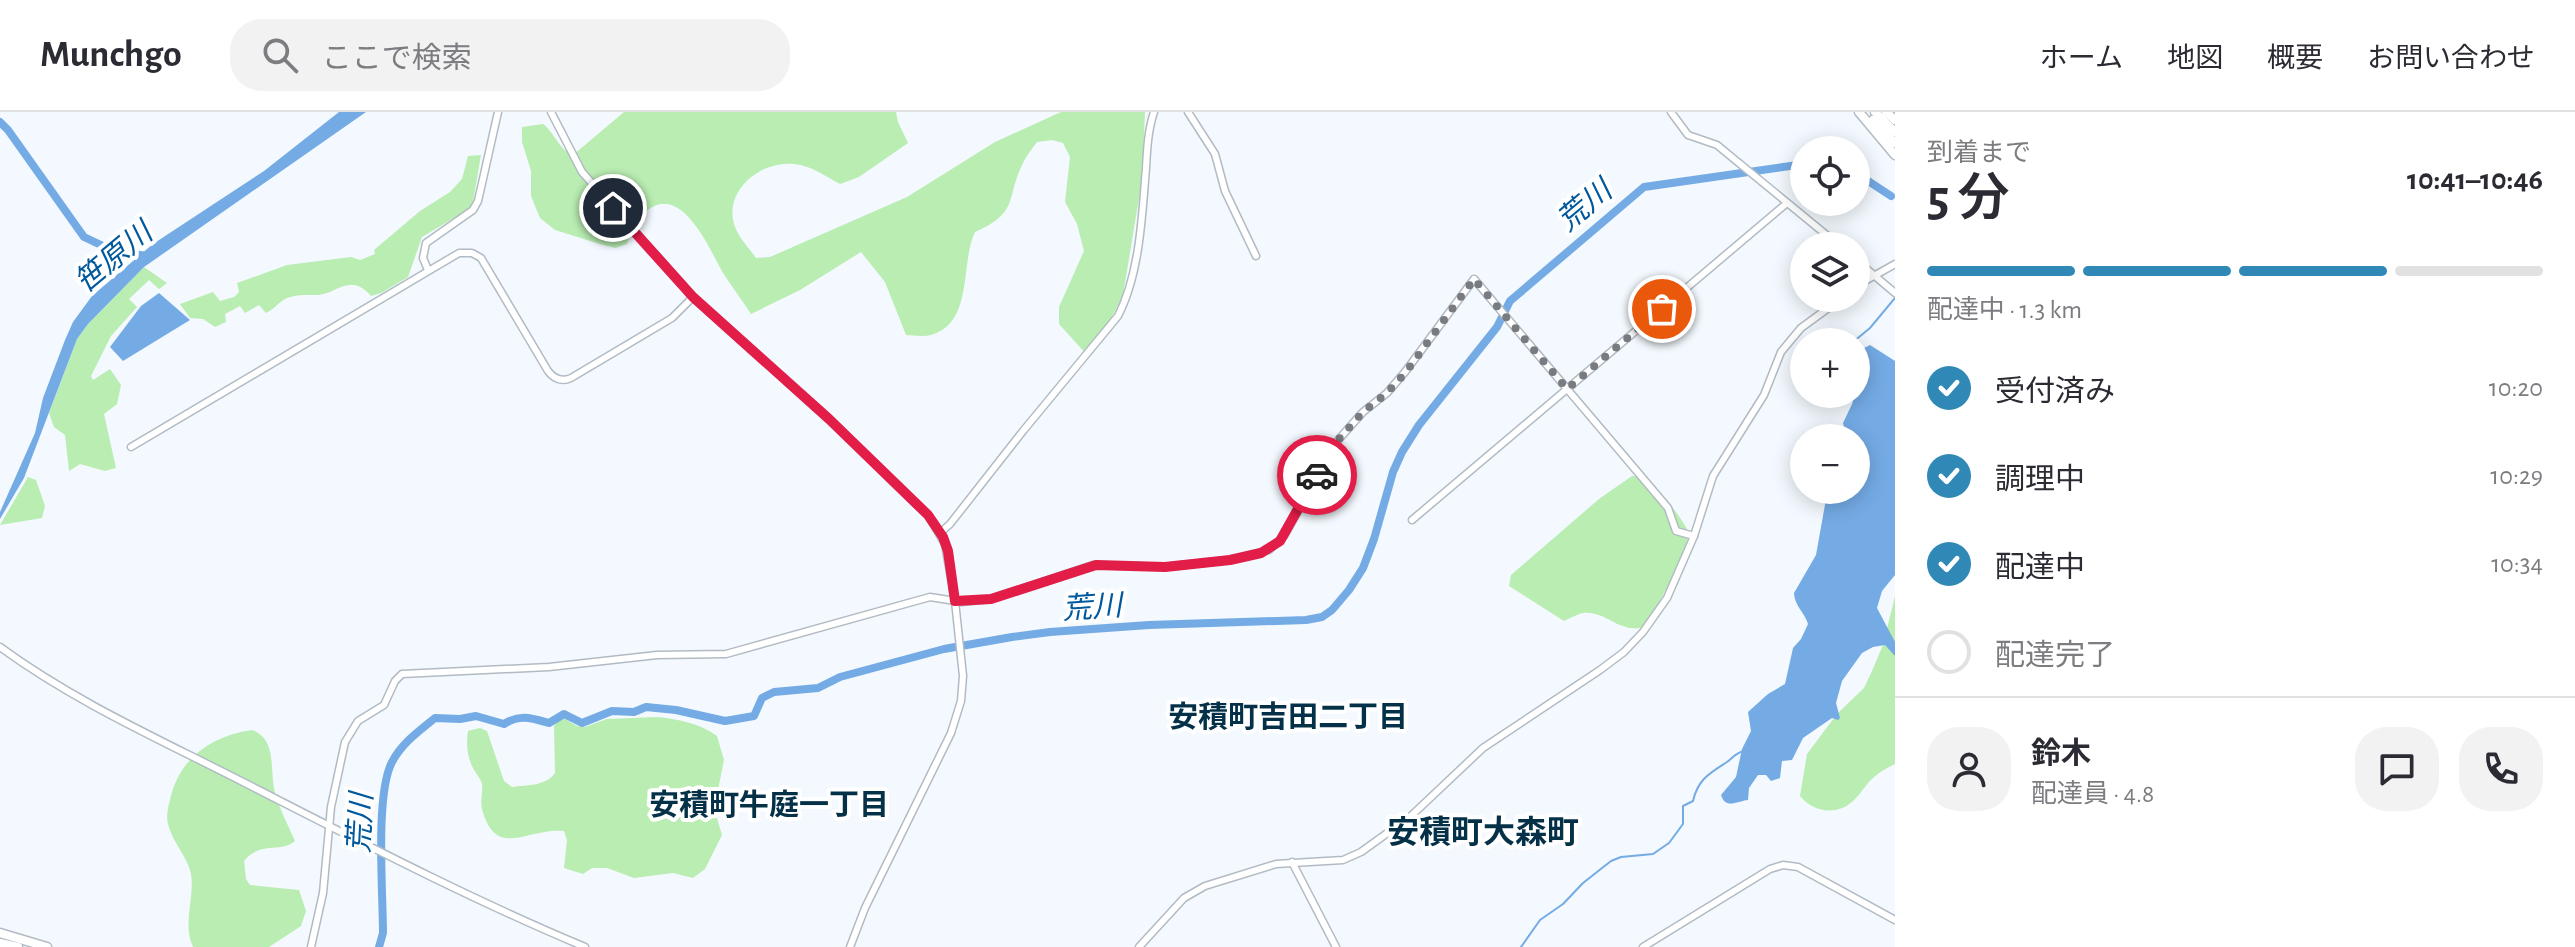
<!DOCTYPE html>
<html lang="ja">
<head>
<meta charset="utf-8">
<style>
	:root { --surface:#fff; --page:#f2f2f3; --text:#2b2b33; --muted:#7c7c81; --line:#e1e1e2; --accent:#3088b7 }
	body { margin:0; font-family:"Alegreya Sans","Noto Sans JP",sans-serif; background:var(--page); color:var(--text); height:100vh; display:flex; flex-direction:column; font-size:30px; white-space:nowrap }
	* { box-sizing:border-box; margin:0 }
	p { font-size:26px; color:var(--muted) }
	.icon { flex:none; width:44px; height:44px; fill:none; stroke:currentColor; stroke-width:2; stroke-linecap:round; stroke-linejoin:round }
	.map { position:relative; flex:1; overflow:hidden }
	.sheet { display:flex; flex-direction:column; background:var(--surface); width:680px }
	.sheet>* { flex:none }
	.buttons { position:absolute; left:1790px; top:24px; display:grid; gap:16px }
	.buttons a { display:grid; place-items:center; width:80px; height:80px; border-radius:50%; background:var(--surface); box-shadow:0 4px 20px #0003; font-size:40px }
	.pin { position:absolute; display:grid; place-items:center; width:68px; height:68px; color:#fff; margin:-34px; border:4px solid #fff; border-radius:50%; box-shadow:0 2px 8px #0007 }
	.courier { position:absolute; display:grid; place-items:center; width:80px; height:80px; margin:-40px; border:6px solid #e11d48; border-radius:50%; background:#fff; color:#222; box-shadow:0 2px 10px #0007 }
	.headline em { font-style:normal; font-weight:600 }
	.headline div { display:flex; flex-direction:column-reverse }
	.headline { display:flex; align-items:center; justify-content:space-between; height:136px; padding:0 32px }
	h1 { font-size:52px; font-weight:600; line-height:60px }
	.bar { display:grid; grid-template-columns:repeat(4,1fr); gap:12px 8px; align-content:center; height:96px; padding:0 32px }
	.bar i { height:10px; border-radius:6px; background:var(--line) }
	.bar .on { background:var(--accent) }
	.bar p { grid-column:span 4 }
	.line { display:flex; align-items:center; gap:20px; padding:0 32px; border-top:2px solid var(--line) }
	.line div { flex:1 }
	.round { display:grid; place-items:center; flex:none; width:84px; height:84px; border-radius:32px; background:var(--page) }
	ol { padding:0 32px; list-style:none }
	li { display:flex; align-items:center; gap:24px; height:88px }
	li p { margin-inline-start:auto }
	li .icon { padding:8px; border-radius:50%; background:var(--accent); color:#fff; stroke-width:4 }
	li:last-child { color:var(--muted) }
	li i { width:44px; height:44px; border:4px solid var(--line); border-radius:50% }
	header { display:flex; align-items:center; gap:48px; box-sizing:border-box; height:112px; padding:0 40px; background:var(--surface); border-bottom:2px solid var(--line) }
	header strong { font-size:38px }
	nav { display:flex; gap:44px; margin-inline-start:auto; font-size:28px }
	.search { width:560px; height:72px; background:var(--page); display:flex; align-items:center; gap:20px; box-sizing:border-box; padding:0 28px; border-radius:32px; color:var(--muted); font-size:30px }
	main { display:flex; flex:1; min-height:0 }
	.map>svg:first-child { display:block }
	.green { fill:#b9edb2 }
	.water { fill:#74abe5 }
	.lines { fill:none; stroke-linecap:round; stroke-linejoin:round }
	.stream { stroke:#74abe5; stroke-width:2 }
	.river { stroke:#74abe5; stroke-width:8 }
	.secondary-casing { stroke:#b2bbc3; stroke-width:9 }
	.highway-casing { stroke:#b2bbc3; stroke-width:11 }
	.secondary { stroke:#fff; stroke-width:6 }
	.highway { stroke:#fff; stroke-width:8 }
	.done { stroke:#787c80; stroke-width:8; stroke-dasharray:0 14.4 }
	.route { stroke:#e11d48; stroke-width:10 }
	.labels { text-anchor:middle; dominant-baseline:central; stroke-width:8; stroke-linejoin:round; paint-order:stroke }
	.water-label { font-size:30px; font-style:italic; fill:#00589d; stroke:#fff }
	.neighbourhood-label { font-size:30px; font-weight:bold; fill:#043147; stroke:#fff }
	.quarter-label { font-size:32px; font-weight:bold; fill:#043147; stroke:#fff }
</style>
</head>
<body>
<header>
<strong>Munchgo</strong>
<div class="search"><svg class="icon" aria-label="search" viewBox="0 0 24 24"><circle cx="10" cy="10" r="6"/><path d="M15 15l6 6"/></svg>ここで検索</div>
<nav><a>ホーム</a><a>地図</a><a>概要</a><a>お問い合わせ</a></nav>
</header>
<main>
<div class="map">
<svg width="1895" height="835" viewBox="0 0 1895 835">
	<rect width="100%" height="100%" fill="#f3f9fe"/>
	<g class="green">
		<path d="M624,0H896L898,10L908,31L859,65L840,72C825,64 812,54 794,52C761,48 722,79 735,115C739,126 749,136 756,146L770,145L907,85L995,30L1061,0H1145L1142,68L1123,183L1096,236L1087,243L1059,212V195L1084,139L1077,112L1065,90L1070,45L1063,31L1052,28L1037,30C1032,37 1026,44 1023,51C1005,87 1020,100 975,120C960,150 974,211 931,223C923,225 913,223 906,223L885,170L861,140L800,178L751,202C742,188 732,175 723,161C710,138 683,73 649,97C636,106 632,117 627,132L615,136L600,132L555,118L540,106L531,84V59L522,30V15L543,12C555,21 559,38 573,43Z"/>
		<path d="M481,43L473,90L469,97L422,125L408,165L381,181L371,184C350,160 337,182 318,183C307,183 298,182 287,186C278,190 275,197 266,201L259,193L245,201L240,194L225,202L226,210L215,215L203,207L190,206L180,192L213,180L220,189L234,185L239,180L237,171L287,153L351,145L360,148L375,142L374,138L420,99L450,80L462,67L468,44Z"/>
		<polygon points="144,155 167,171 159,177 149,168 129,187 137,195 111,224 91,264 93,268 110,257 121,273 117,292 104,302 116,356 105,359 80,352 69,359 65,323 54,315 49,301 77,227 88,212"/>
		<path d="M1632,364C1651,363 1681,404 1689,421L1683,444L1647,514C1620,524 1607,498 1583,501C1577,502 1569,507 1564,509L1509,474L1511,463L1599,387Z"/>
		<polygon points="28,365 36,368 45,394 42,406 0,413"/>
		<path d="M1895,484V652C1887,656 1879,660 1873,666C1866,672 1862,680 1856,686C1840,704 1815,702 1800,684L1807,642L1837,602L1864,576L1872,559L1883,533Z"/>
		<path d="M656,605C678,607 699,611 717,624L724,648L717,683L716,703L722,723L705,757L693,766L673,761L634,766L607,756H592L583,762L564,756L567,728L564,719C527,715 496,749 482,697C480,689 483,681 482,672C481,667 475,660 473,656C467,644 466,632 468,619L480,616L487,619L504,669L512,675C527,673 546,674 555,661L554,614L558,608L565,607L577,614L585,615L607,607Z"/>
		<path d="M252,618C278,628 269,658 275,681C280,698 288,713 295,729C279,742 261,728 244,749L246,767L250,773L299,778L306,799L301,814L269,835H193C182,811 195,787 191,762C188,745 172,730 168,712C166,705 168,695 170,688C179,646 211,624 252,618Z"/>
	</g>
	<g class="water">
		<polygon points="339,0 366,0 144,155 88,212 77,227 24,366 0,407 0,400 35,321 43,286 65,228 73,210 92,184 153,132 264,59"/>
		<polygon points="159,181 190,208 123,249 110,235 141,194"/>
		<path d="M1870,233L1895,249V463L1882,479L1877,496L1895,530V544L1885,533L1873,535L1862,541L1842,569L1836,591L1840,606L1838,608L1832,606L1803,626L1792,648L1782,649L1780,666L1771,669L1766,663H1758L1749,676L1748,688C1737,689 1726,698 1721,683L1736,665L1742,637L1751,619L1748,600L1768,582L1785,572L1793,536L1801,527L1808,512C1805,501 1794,493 1794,481L1816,443L1826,387L1830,378H1856V326H1847L1843,311L1853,290L1843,282H1856V240Z"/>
	</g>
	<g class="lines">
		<g class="stream">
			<polyline points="1853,230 1870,216 1895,186"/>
			<path d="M1521,835L1540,808L1563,792L1583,771L1611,749L1621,745L1653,742L1669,731L1683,712V694L1693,689C1698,667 1710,661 1727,650C1734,645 1735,641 1744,639"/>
		</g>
		<g class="river">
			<polyline points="0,10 8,18 84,125 118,141 150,144"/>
			<polyline points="1856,61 1891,84"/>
			<path d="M379,835L383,821C383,780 375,683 392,650C402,631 419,619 435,606L460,607L476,604L504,612C520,602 531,606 549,611L564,602L582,611L612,599L634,600L646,595L676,598L725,609L754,604L762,586L774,580L818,576L840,565L944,537L1012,525L1050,520L1149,513L1306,508L1322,505L1332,498L1349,478L1363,456L1374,427L1393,360L1402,340L1419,313L1497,215L1510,189L1644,75L1804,52"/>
		</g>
		<defs>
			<g id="secondary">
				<polyline points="551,0 582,60 693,185 829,307 928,403 945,432 955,489 963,564 961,589 951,621 865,796 850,835"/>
				<polyline points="1188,0 1215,42 1225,79 1256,144"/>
				<polyline points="1671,0 1688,23 1717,33 1840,134"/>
				<polyline points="1856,148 1895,181"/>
				<polyline points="428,158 423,146 426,131 473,98 478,89 498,0"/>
				<polyline points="1856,174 1895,152"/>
				<path d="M131,335L459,141H472L481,146L548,259C554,267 562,270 571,266L672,206L693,185"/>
				<polyline points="1412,408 1787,91"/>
				<path d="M940,421L950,412L1023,319L1118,204C1140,161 1142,104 1146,56C1147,37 1148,18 1154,0"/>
				<path d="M0,535C75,590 161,628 245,671C357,728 468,786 585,835"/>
				<polyline points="1292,750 1336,835"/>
				<polyline points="311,835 323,781 331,695 345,630 358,609 384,593 395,569 402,562 549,555 657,543 726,542 930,485 962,490 991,487 1093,453 1165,455 1230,448 1269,438 1284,424 1339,327 1363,300 1387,281 1405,260 1474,167 1668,396 1676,419 1694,424"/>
				<polyline points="1139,835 1184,786 1205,774 1276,752 1343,748 1361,740 1411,704 1483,636 1600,558 1624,540 1643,520 1667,486 1694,424 1713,364 1764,283 1781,240 1801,216 1842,186"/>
				<polyline points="1643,835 1770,757 1783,753 1798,755 1895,808"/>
			</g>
			<g id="highway">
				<polyline points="1859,0 1895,43"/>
				<polyline points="1875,0 1895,20"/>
				<polyline points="1886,0 1895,8"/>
				<polyline points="1873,8 1895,31"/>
				<polyline points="0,821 47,835"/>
				<polyline points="0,831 18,835"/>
			</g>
		</defs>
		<use href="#secondary" class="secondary-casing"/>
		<use href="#highway" class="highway-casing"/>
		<use href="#secondary" class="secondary"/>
		<use href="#highway" class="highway"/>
	</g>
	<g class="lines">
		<polyline class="done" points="1317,363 1339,327 1363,300 1387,281 1406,260 1474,167 1567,277 1662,197"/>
		<polyline class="route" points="613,96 693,185 829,307 928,403 943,425 948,439 955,489 991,487 1096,453 1165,455 1230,448 1261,441 1280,429 1317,363"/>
	</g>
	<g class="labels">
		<g class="water-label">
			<text transform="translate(1585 94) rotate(-40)">荒川</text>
			<text transform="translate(114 146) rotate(-40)">笹原川</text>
			<text transform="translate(1092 496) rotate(-4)">荒川</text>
			<text transform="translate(361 711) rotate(-87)">荒川</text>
		</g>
		<g class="neighbourhood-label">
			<text x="1288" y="606">安積町吉田二丁目</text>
			<text x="769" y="694">安積町牛庭一丁目</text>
		</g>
		<g class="quarter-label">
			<text x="1483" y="721">安積町大森町</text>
		</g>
	</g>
</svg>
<div class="buttons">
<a><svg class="icon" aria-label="locate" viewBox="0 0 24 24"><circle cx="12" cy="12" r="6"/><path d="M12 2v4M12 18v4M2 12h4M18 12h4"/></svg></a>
<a><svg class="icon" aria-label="layers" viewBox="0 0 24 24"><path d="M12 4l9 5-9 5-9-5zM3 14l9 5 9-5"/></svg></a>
<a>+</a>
<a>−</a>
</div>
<div class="pin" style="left:1662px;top:197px;background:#ea580c"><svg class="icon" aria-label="bag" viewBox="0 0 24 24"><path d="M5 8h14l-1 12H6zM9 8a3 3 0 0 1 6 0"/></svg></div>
<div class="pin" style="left:613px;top:96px;background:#1f2937"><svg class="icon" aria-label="home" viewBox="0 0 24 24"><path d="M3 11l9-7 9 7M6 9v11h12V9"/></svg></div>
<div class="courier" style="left:1317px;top:363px"><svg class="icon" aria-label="car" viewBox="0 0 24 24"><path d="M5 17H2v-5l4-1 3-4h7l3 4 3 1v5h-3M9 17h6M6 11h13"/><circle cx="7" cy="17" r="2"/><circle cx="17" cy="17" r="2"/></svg></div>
</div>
<section class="sheet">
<div class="headline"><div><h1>5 分</h1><p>到着まで</p></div><em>10:41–10:46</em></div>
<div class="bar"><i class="on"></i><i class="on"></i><i class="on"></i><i></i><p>配達中 · 1.3 km</p></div>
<ol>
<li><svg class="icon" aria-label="check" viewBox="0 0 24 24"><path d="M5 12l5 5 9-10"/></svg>受付済み<p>10:20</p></li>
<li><svg class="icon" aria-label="check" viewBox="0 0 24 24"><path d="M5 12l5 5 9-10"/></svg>調理中<p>10:29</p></li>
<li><svg class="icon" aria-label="check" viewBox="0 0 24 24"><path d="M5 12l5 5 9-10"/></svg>配達中<p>10:34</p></li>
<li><i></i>配達完了</li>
</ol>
<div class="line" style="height:144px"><a class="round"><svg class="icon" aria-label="person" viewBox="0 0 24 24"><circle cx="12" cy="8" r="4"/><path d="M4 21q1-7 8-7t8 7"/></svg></a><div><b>鈴木</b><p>配達員 · 4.8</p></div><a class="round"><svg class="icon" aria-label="chat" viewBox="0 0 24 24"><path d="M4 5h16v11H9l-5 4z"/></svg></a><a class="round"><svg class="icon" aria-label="phone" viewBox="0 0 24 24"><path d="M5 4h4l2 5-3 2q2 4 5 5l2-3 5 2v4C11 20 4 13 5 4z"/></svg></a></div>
</section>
</main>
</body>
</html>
